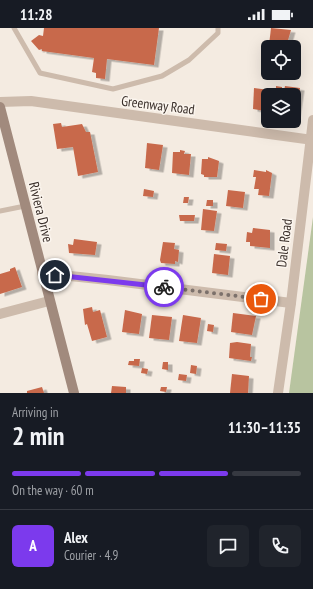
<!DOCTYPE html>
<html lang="en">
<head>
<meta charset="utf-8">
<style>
	:root { --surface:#171b24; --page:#20242c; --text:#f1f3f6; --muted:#9ea1a6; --line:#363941; --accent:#7c3aed }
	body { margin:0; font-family:"PT Sans Narrow",sans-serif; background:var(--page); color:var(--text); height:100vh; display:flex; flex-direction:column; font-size:15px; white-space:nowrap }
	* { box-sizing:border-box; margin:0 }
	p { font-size:13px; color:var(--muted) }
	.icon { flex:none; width:22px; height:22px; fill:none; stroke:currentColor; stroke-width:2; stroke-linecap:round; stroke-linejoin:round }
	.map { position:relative; height:365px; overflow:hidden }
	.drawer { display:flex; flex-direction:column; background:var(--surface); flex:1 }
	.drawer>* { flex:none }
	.fabs { position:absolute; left:261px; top:12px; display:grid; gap:8px }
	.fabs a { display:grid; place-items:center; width:40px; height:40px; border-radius:6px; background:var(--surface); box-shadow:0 4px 16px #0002; font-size:20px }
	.pin { position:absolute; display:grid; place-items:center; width:34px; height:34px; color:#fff; margin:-17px; border:2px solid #fff; border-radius:50%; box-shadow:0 1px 4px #0007 }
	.courier { position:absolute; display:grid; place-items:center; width:40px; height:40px; margin:-20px; border:3px solid #7c3aed; border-radius:50%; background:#fff; color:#222; box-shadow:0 1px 5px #0007 }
	.headline em { font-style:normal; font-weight:600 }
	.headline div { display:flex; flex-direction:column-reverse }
	.headline { display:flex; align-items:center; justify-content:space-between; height:68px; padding:0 12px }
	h1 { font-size:26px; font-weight:600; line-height:30px }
	.bar { display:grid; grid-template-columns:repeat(4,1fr); gap:6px 4px; align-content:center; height:48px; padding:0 12px }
	.bar i { height:5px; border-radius:3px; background:var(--line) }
	.bar .current { background:var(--accent) }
	.bar p { grid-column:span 4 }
	.line { display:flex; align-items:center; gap:10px; padding:0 12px; border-top:1px solid var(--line) }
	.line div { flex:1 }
	.round { display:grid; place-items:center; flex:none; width:42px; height:42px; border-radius:6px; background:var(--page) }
	.status { display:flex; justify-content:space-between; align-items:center; height:28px; padding:0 20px; background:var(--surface); direction:ltr }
	.status svg { height:11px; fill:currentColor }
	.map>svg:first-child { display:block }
	.green { fill:#b8c4a0 }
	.building { fill:#c8694b; filter:url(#shadow) }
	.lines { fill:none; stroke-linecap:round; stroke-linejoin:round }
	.lane { stroke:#cdbbac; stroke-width:5 }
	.street { stroke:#cdbbac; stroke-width:10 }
	.secondary { stroke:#a18a7d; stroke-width:10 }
	.done { stroke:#7c716b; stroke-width:4; stroke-dasharray:0 7.2 }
	.route { stroke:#7c3aed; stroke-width:5 }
	.labels { text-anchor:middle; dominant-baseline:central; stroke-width:3; stroke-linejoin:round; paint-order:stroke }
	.street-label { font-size:14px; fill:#3b302b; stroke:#fbf5ee }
</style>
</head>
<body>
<div class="status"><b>11:28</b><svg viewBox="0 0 49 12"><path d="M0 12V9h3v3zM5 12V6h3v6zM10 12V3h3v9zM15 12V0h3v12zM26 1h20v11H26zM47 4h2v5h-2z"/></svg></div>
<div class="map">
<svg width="313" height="365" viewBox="0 0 313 365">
	<defs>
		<filter id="shadow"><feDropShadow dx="4.5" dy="2.5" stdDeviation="0" flood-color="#0004"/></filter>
	</defs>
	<rect width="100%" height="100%" fill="#f4ebe1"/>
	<polygon class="green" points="313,189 313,365 289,365"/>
	<g class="building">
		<polygon points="44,0 159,0 154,37 107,31 105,51 96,50 96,45 92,44 94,30 42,23 42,21 39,22 31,13 39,7 43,8"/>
		<polygon points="271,0 291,2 286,19 269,17"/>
		<polygon points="276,58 282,59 282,63 276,62"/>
		<polygon points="285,58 300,60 296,87 294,87 294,67 283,67"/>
		<polygon points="254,60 269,62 265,83 253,81"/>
		<polygon points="61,95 62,99 82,96 86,104 90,104 98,144 78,148 73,119 57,121 53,96"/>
		<polygon points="147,115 163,117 159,142 145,140"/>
		<polygon points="180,122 185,123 184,126 191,126 189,147 172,145 173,124 180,124"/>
		<polygon points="208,129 219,133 217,149 204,149 204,147 201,146 202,131 208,131"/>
		<polygon points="254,142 266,144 266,142 272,145 269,168 258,167 259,161 254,161 256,149 253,149"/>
		<polygon points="144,161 154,163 153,169 143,168"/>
		<polygon points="228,162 245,164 243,180 226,178"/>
		<polygon points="184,169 189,169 188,175 183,175"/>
		<polygon points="207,172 213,172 213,178 206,178"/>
		<polygon points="203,181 217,183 214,203 201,202"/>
		<polygon points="179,187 195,187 194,193 180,193"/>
		<polygon points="253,200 270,202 270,220 250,218 250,214 246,214 247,204 252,205"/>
		<polygon points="74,211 97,214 95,227 69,225 68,216 73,217"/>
		<polygon points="163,214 175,215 174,221 179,222 178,234 175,233 175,236 161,235 160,232"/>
		<polygon points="216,215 227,216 226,223 215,222"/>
		<polygon points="214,226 230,228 228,247 212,245"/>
		<polygon points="15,239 22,259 0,266 0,246 10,243 10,241"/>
		<polygon points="92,279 93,284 100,282 107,309 92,313 87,296 85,297 83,281"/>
		<polygon points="125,282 142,286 139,306 122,304"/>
		<polygon points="233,285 256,288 252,307 231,304"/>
		<polygon points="152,287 172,289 169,312 149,310"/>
		<polygon points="183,287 201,290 197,315 179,313"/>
		<polygon points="208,296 214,297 213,304 207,303"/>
		<polygon points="237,314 251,316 250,329 252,329 251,333 229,330 230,315"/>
		<polygon points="134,331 140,331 139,338 128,337 129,333 134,333"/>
		<polygon points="163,334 168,334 168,342 162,341"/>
		<polygon points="191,337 197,338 196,346 190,345"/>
		<polygon points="142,340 148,341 147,346 141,345"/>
		<polygon points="179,346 187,347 186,353 178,352"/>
		<polygon points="232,346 249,348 248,365 230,365"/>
		<polygon points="112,358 126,359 126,365 111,365"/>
		<polygon points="42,359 44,365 27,365 27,363"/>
		<polygon points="161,359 167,359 166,364 160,363"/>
	</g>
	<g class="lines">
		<g class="lane">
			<polyline points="14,0 40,45 113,61 162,48 189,32 218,5 218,0"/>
			<polyline points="0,183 25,178"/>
		</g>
		<g class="street">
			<polyline points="0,74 31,73 313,112"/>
			<polyline points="42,245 108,252 291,275"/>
			<polyline points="0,286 49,273"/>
			<polyline points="278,365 291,275 313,92"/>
		</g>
		<polyline class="secondary" points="0,79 74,365"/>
	</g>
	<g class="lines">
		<polyline class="done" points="164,259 261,271"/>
		<polyline class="route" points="55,247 164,259"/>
	</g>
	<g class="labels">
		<g class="street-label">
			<text transform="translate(158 77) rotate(7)">Greenway Road</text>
			<text transform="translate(41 184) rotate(76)">Riviera Drive</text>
			<text transform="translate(284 215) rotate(-83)">Dale Road</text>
		</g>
	</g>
</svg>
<div class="fabs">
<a><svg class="icon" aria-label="locate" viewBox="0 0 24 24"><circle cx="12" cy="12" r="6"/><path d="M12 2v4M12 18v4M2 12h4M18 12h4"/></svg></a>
<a><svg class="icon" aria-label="layers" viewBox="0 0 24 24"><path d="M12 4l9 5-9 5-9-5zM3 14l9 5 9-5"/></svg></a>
</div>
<div class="pin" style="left:261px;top:271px;background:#ea580c"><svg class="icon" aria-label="bag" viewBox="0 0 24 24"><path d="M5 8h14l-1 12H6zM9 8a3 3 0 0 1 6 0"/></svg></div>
<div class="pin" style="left:55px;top:247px;background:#1f2937"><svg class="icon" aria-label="home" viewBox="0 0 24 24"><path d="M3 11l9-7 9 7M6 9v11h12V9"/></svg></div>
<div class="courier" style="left:164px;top:259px"><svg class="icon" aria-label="bike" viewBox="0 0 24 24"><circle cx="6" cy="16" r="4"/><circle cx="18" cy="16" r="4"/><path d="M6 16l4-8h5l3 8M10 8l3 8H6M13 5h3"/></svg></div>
</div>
<section class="drawer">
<div class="headline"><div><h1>2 min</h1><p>Arriving in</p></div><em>11:30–11:35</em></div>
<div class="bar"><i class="current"></i><i class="current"></i><i class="current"></i><i></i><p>On the way · 60 m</p></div>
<div class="line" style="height:72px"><b class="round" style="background:var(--accent);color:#fff">A</b><div><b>Alex</b><p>Courier · 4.9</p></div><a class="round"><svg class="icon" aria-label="chat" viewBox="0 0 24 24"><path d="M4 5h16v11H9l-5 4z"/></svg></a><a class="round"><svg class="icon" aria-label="phone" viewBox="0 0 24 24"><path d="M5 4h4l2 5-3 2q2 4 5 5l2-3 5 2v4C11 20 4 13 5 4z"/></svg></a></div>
</section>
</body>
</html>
